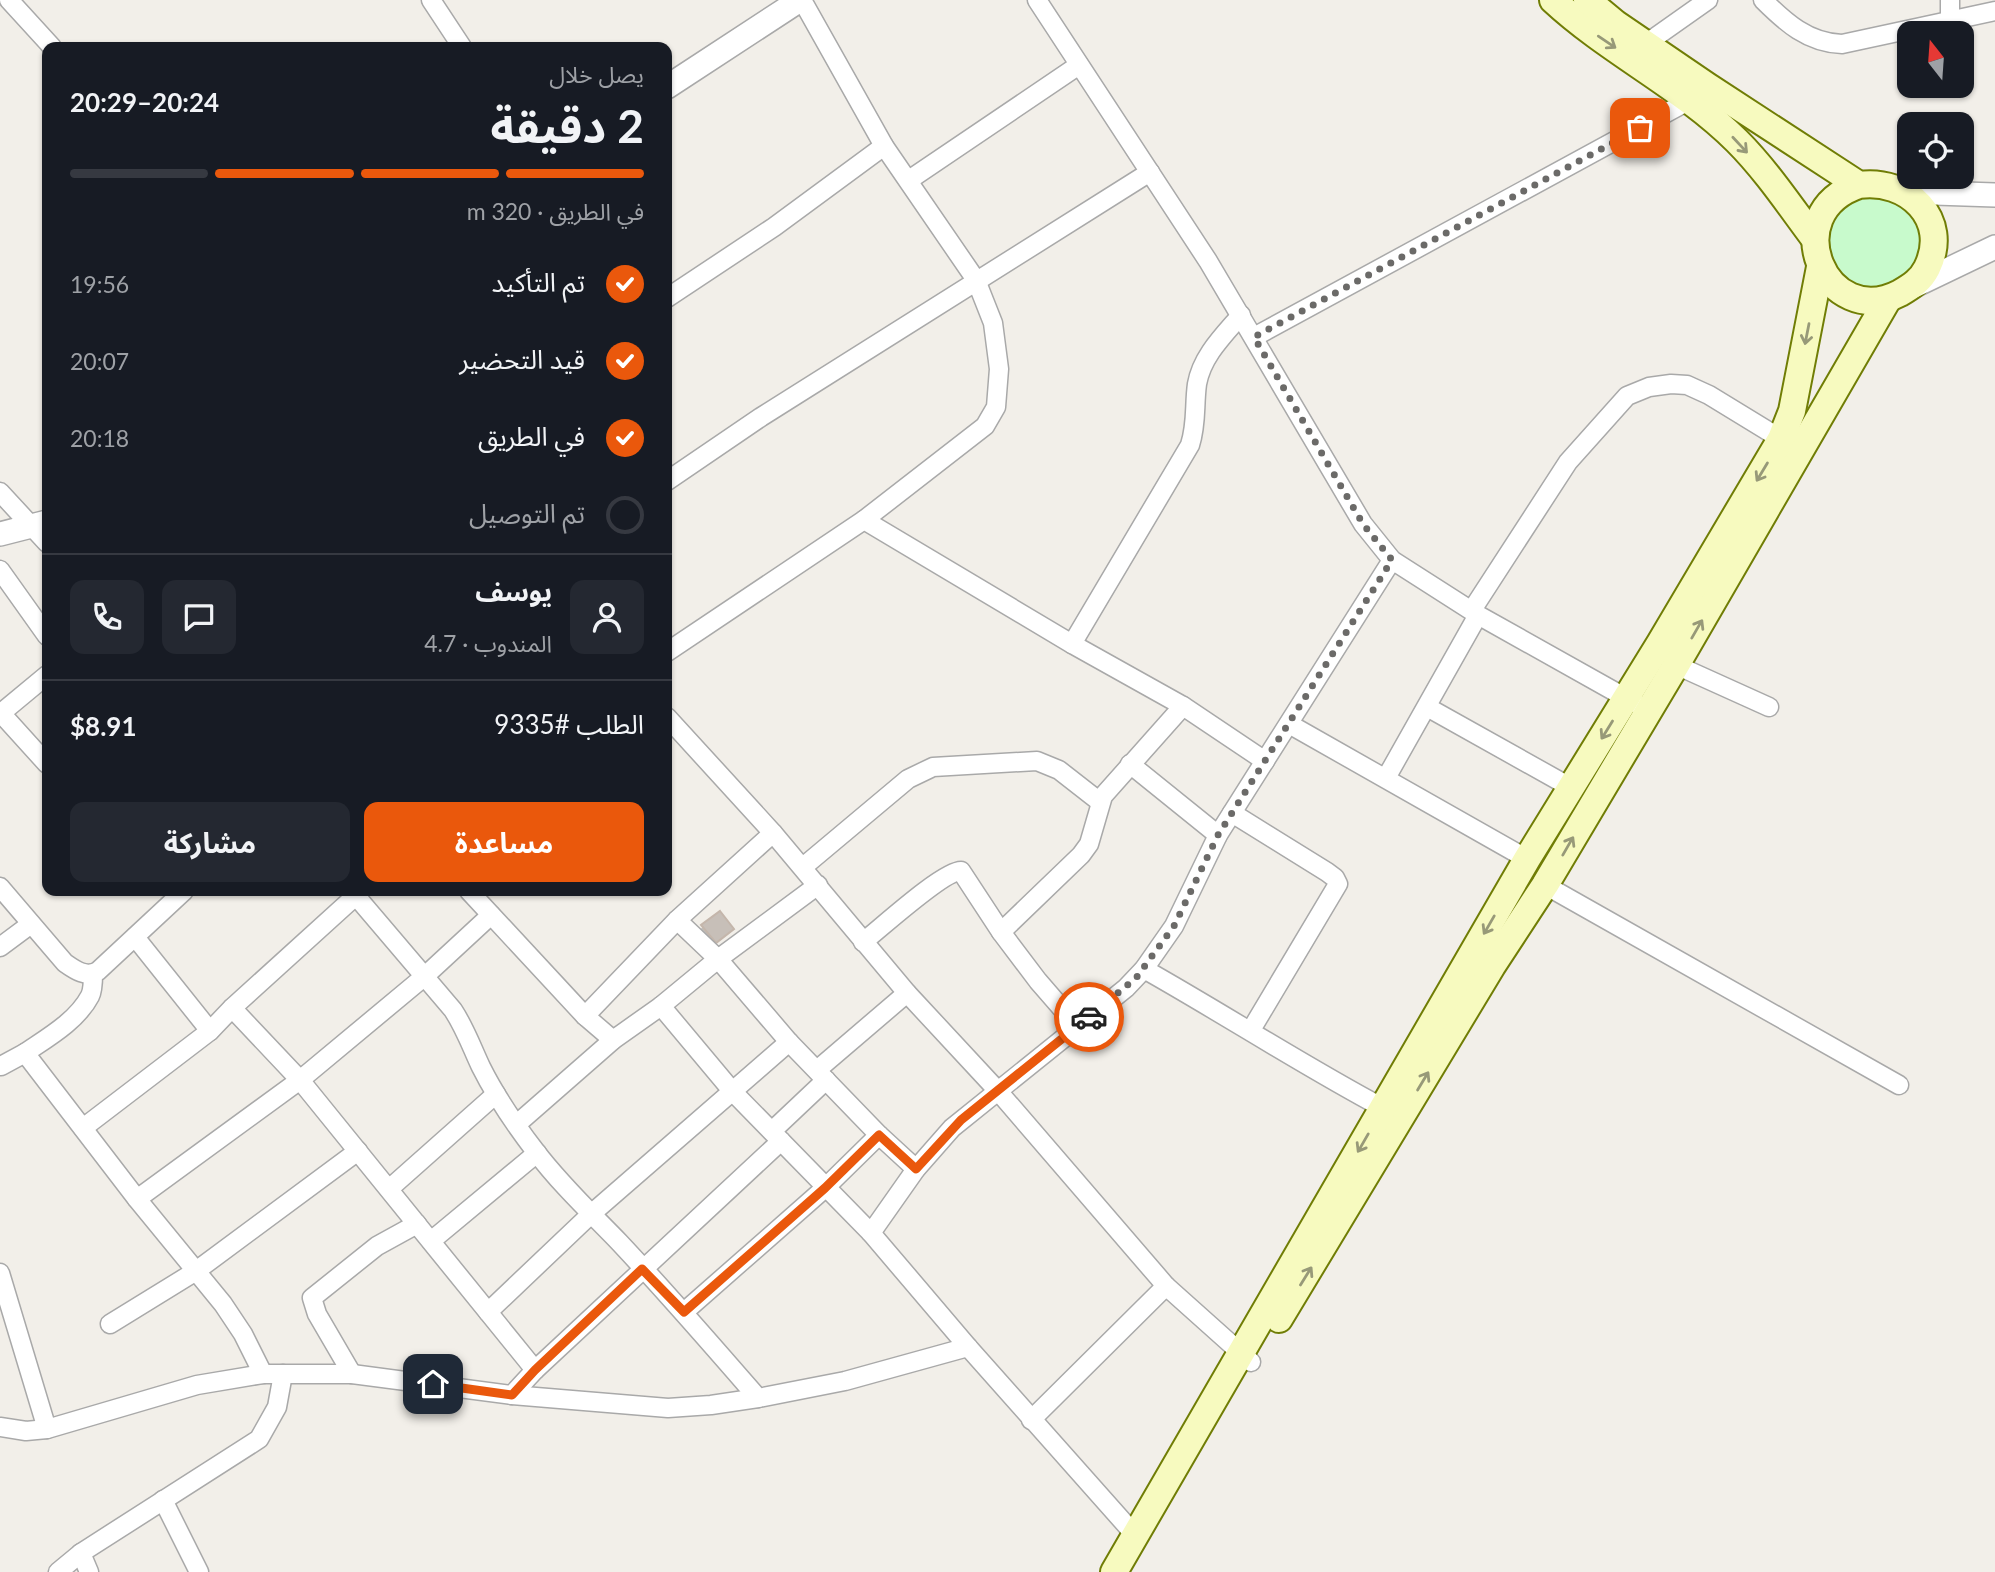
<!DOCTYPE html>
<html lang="ar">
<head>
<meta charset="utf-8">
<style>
	:root { --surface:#171b24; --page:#242831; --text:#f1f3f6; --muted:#9ea1a6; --line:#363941; --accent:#ea580c }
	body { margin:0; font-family:Lato,"Noto Sans Arabic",sans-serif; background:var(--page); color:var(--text); direction:rtl; height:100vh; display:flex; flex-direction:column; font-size:26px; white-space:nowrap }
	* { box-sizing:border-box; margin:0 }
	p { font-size:23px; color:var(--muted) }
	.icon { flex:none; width:38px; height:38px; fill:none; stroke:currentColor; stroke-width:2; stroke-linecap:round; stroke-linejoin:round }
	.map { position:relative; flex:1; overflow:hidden; direction:ltr }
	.details { position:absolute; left:42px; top:42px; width:630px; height:854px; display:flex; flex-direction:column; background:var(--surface); border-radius:14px; box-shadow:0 2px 5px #0004; direction:rtl }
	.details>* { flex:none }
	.needle { width:46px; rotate:343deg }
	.buttons { position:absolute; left:1897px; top:21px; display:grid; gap:14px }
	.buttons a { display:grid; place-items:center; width:77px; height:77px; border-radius:14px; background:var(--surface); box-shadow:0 2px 5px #0004; font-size:35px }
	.pin { position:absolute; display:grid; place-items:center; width:60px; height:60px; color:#fff; margin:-30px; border-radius:14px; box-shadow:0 4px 10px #0006 }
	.courier { position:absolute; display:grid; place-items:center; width:70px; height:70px; margin:-35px; border:5px solid #ea580c; border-radius:50%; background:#fff; color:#222; box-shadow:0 2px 9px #0007 }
	.headline em { font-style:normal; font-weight:700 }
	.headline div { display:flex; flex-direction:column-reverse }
	.headline { display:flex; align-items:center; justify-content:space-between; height:119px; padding:0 28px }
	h1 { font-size:46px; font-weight:700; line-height:52px }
	.bar { display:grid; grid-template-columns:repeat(4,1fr); gap:10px 7px; align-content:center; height:84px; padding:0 28px }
	.bar i { height:9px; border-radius:5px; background:var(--line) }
	.bar .selected { background:var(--accent) }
	.bar p { grid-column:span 4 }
	.line { display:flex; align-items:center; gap:18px; padding:0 28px; border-top:2px solid var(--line) }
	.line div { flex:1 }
	.round { display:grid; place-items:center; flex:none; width:74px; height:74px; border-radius:14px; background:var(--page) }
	ol { padding:0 28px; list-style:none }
	li { display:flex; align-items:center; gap:21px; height:77px }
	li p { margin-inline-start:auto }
	li .icon { padding:7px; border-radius:50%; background:var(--accent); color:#fff; stroke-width:4 }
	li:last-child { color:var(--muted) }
	li i { width:38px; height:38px; border:4px solid var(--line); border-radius:50% }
	.action { display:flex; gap:14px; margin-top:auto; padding:14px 28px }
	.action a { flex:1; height:80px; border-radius:14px; background:var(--accent); color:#fff; font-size:28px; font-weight:700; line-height:80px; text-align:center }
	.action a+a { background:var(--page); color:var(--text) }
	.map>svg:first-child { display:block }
	.park { fill:#c8facc }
	.shadow { fill:#0003 }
	.building { fill:#c7bfb8; stroke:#c4b6ab; stroke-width:2 }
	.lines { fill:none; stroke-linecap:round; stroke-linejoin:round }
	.minor-casing { stroke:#a9a9a9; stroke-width:21 }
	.tertiary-casing { stroke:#a9a9a9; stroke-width:26 }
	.secondary-casing { stroke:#707d05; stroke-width:30 }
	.minor { stroke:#fff; stroke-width:18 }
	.tertiary { stroke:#fff; stroke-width:23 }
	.secondary { stroke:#f7fabf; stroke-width:26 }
	.oneway { stroke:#979978 }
	.done { stroke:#6b6a68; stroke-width:7; stroke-dasharray:0 12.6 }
	.route { stroke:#ea580c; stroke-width:9 }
</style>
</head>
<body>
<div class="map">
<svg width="1995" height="1572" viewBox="0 0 1995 1572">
	<rect width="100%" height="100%" fill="#f2efe9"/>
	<path class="park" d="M1871,196L1883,197L1905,207L1920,227L1923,251L1906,282L1860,291L1832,268C1830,258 1827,245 1827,235C1829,214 1853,200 1871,196Z"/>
	<polygon class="shadow" points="719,913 726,935 708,948 696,933"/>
	<polygon class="building" points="720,911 734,929 716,943 701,925"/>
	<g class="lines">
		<defs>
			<g id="minor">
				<polyline points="9,0 52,47"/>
				<polyline points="431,0 462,47"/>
				<polyline points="802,0 884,146 976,280 993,323 999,369 996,407 985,426 864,520"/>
				<polyline points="1037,0 1208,261 1363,524 1392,560 1478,615 1635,703"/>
				<path d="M1763,0C1785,22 1808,43 1842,44L1995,11"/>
				<polyline points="1950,0 1950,21"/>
				<polyline points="1647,43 1708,0"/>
				<polyline points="909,180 1079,65"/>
				<polyline points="667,298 774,227 884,146"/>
				<polyline points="1254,337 1688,101"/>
				<polyline points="667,481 761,417 1150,172"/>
				<polyline points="0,492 47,543"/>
				<polyline points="0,570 47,636"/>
				<polyline points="1472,610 1568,462 1627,396 1649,387 1671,384 1687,385 1709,395 1781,439"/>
				<path d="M1072,644L1190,445C1197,423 1194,406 1197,384C1202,356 1223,336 1241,315"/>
				<polyline points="667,652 864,520 1072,644 1183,706 1265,761"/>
				<polyline points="1676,665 1769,707"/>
				<polyline points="1427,707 1570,787"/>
				<polyline points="0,712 47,764"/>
				<polyline points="0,714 47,675"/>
				<polyline points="667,717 773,833 907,993 998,1091 1166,1286 1251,1362"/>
				<polyline points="1289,724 1527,859"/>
				<polyline points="1130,764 1218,835"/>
				<polyline points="1386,778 1478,615"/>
				<polyline points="1232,813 1327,872 1335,878 1338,884 1251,1030"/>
				<polyline points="803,867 908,779 933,767 1037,761 1059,770 1100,802"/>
				<polyline points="1545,885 1899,1085"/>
				<path d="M0,887L65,963C75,970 86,978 98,971L184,891"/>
				<polyline points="469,891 585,1016 613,1040"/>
				<path d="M356,896L453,1010C465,1028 472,1048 481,1067C496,1097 516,1126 536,1152C561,1185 591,1213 619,1242C667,1293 712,1345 758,1398L845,1381L968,1347"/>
				<polyline points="677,920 718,959 789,1042 879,1135 916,1169"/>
				<polyline points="1001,932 1081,855 1089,844 1103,796 1183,706"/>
				<polyline points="135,937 210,1031"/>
				<path d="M863,942C881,928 943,871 961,871L1001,932L1038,981L1077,1026"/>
				<polyline points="0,947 31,924"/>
				<path d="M1144,969C1224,1014 1302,1065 1383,1108"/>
				<polyline points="661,1006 733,1092 871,1233 968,1347 1135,1535"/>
				<polyline points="232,1008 300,1080 535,1370 512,1395"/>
				<polyline points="585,1016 677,920 773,833"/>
				<path d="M25,1053C47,1038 77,1021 90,996C93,990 93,981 93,974"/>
				<polyline points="1,1066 25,1053 137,1199 223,1304 243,1334 263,1374"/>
				<polyline points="817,1070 907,993"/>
				<polyline points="517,1124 613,1040 661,1006 718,959 818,885"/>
				<polyline points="83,1128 210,1031 232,1008 361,891"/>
				<polyline points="772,1131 826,1080"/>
				<polyline points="389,1189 496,1094"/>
				<polyline points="137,1199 300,1080 425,976 491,915"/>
				<polyline points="871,1233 916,1169 952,1128 1126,988 1144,969 1174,926 1218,835 1392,560"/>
				<polyline points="431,1241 537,1153"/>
				<polyline points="0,1273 47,1429"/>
				<polyline points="488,1312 590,1215 789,1042"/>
				<polyline points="684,1312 825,1188 879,1135"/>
				<polyline points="110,1324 196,1271 358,1151"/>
				<polyline points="535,1370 781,1141"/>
				<polyline points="352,1374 317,1314 312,1298 377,1246 417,1224"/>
				<polyline points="1031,1420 1166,1286"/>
				<polyline points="0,1427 26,1431 47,1429 197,1385 263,1374 352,1374 512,1395 668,1408 711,1405 758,1398"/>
				<polyline points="163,1500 199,1572"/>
				<polyline points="81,1553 89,1572"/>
				<polyline points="58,1572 81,1553 259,1439 277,1407 283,1374"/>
			</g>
			<g id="tertiary">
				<polyline points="667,87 800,0"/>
				<polyline points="1905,192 1995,195"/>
				<polyline points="1914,286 1995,247"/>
				<polyline points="0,534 47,522"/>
			</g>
			<g id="secondary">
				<path d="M1553,0C1609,52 1683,87 1737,141C1766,170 1790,206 1814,238"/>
				<path d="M1587,0L1616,24L1707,86L1859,185C1907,178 1951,219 1927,268C1921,280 1912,286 1900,293C1826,332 1775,213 1859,185"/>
				<polyline points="1279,1319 1492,966 1545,885 1676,665 1888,299"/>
				<polyline points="1114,1572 1527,859 1660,643 1781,439 1792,411 1820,267"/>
			</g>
		</defs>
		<use href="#minor" class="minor-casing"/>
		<use href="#tertiary" class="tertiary-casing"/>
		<use href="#secondary" class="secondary-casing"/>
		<use href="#minor" class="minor"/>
		<use href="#tertiary" class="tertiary"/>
		<use href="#secondary" class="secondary"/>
	</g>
	<defs><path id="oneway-shaft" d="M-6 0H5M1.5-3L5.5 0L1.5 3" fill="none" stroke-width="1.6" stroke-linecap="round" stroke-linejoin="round" transform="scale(1.75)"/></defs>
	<g class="oneway">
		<use href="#oneway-shaft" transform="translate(1607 42) rotate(34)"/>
		<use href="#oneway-shaft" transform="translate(1740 145) rotate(47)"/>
		<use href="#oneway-shaft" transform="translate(1807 334) rotate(101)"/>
		<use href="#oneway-shaft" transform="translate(1762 472) rotate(121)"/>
		<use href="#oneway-shaft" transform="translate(1697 629) rotate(-60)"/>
		<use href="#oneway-shaft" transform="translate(1607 730) rotate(122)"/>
		<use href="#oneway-shaft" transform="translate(1568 846) rotate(-60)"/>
		<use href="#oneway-shaft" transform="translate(1489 925) rotate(120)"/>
		<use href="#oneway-shaft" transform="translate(1423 1081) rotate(-59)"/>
		<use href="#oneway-shaft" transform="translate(1363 1143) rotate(120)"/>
		<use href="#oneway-shaft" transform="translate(1306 1276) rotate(-58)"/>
	</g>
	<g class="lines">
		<polyline class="done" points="1089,1017 1136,978 1174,926 1218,835 1392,560 1363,524 1254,337 1640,128"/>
		<polyline class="route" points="433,1384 512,1395 535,1370 642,1269 684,1312 825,1188 879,1135 916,1169 961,1120 1089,1017"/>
	</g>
</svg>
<div class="buttons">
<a><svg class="needle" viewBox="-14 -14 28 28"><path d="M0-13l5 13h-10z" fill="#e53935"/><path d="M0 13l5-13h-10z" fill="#9ea1a6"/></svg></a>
<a><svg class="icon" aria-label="locate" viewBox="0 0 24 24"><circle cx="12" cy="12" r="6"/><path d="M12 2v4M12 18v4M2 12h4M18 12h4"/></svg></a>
</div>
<div class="pin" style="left:1640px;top:128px;background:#ea580c"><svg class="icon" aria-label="bag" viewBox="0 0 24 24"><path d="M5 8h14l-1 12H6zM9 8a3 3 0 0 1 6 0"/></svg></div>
<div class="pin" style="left:433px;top:1384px;background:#1f2937"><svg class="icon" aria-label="home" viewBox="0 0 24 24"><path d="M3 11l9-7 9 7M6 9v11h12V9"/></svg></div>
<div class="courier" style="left:1089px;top:1017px"><svg class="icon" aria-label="car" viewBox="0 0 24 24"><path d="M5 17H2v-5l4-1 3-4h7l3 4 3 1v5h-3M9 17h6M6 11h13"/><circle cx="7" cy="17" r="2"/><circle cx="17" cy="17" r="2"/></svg></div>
<section class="details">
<div class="headline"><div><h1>2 دقيقة</h1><p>يصل خلال</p></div><em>20:24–20:29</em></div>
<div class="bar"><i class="selected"></i><i class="selected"></i><i class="selected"></i><i></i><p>في الطريق · 320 m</p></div>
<ol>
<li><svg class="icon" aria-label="check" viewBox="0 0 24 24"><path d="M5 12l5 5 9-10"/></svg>تم التأكيد<p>19:56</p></li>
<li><svg class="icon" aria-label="check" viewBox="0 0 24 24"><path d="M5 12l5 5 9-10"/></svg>قيد التحضير<p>20:07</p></li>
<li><svg class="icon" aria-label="check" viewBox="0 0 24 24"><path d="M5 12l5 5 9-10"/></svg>في الطريق<p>20:18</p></li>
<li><i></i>تم التوصيل</li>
</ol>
<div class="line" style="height:126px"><a class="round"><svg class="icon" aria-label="person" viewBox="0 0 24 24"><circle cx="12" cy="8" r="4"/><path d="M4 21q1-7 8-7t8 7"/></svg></a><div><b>يوسف</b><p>المندوب · 4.7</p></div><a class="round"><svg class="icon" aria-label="chat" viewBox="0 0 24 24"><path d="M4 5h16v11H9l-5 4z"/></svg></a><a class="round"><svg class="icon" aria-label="phone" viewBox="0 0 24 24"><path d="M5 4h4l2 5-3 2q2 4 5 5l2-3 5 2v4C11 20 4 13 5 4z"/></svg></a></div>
<div class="line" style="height:91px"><div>الطلب #9335</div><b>$8.91</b></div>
<div class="action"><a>مساعدة</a><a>مشاركة</a></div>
</section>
</div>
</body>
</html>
